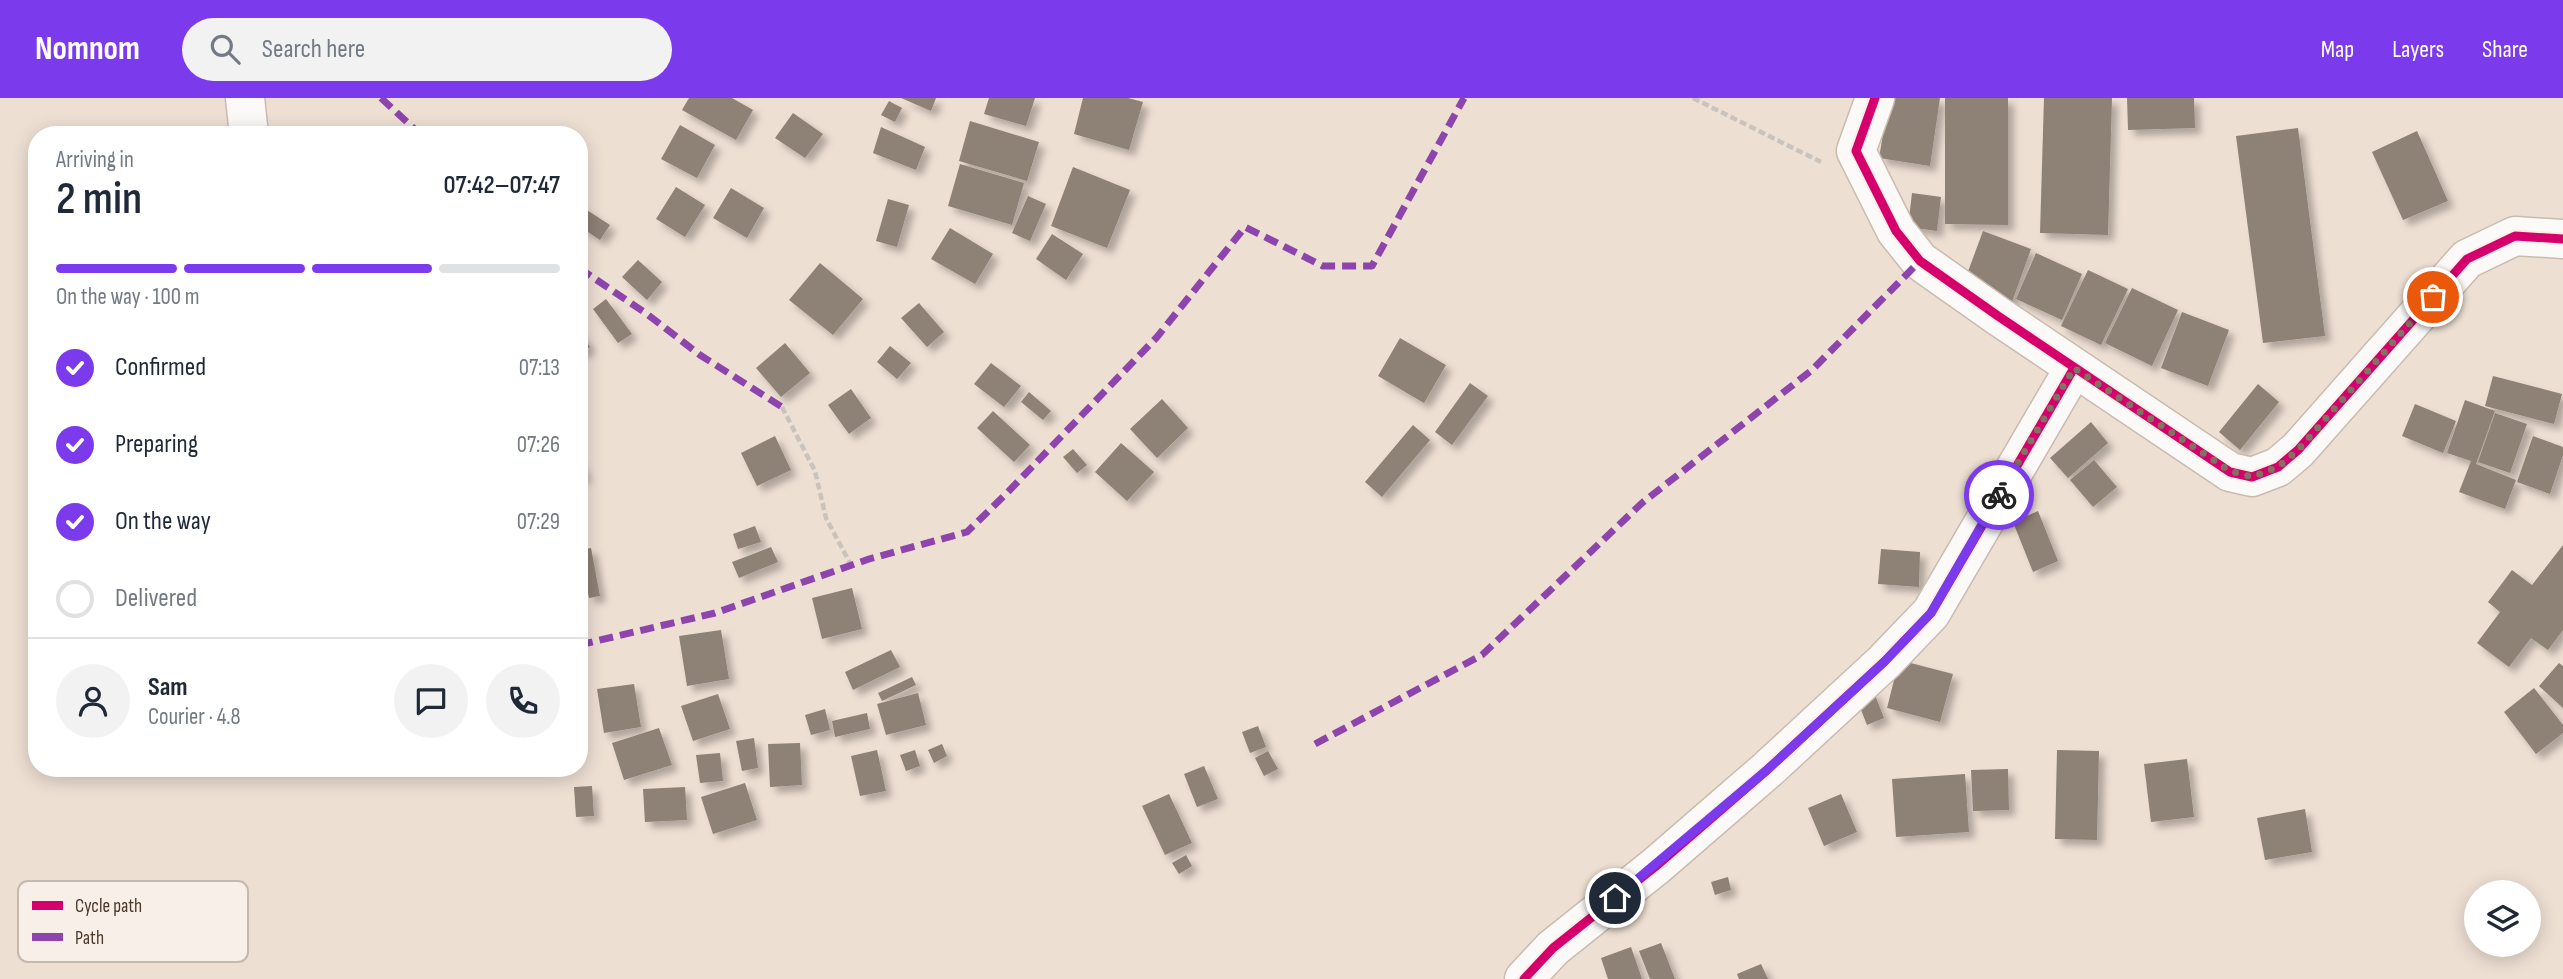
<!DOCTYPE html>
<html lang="en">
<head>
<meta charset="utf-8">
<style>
	:root { --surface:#fff; --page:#f2f2f3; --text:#1f2937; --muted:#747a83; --line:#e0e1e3; --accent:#7c3aed }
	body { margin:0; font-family:"Sofia Sans Condensed",sans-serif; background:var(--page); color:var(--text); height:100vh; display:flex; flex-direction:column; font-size:26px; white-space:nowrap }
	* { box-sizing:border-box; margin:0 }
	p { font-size:23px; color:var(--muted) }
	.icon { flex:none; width:38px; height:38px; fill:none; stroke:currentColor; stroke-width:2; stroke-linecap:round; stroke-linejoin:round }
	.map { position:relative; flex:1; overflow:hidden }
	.drawer { position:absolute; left:28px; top:28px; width:560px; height:651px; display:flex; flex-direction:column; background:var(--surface); border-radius:28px; box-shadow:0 4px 18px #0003 }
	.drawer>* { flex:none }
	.buttons { position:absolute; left:2464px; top:782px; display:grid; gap:14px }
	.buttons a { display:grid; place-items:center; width:77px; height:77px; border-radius:50%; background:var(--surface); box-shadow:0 4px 18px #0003; font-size:35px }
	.pin { position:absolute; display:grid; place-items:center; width:60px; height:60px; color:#fff; margin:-30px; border:4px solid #fff; border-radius:50%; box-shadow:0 2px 7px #0007 }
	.courier { position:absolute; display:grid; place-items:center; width:70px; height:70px; margin:-35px; border:5px solid #7c3aed; border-radius:50%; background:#fff; color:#222; box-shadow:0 2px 9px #0007 }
	.summary em { font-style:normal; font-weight:600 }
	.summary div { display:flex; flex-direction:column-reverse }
	.summary { display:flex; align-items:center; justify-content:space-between; height:119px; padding:0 28px }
	h1 { font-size:46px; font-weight:600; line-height:52px }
	.bar { display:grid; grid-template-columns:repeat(4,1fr); gap:10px 7px; align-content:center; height:84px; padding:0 28px }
	.bar i { height:9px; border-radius:5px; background:var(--line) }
	.bar .current { background:var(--accent) }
	.bar p { grid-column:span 4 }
	.line { display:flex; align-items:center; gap:18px; padding:0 28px; border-top:2px solid var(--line) }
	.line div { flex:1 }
	.round { display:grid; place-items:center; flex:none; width:74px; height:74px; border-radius:37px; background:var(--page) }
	ol { padding:0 28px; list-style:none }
	li { display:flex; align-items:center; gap:21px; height:77px }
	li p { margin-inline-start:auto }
	li .icon { padding:7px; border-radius:50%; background:var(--accent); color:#fff; stroke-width:4 }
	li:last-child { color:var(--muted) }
	li i { width:38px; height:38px; border:4px solid var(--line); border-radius:50% }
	header { display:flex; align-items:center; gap:42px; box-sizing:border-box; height:98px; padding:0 35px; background:var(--accent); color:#fff }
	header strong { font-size:33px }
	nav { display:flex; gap:38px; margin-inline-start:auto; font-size:24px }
	.search { width:490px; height:63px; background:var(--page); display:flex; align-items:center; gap:18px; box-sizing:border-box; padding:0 24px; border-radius:38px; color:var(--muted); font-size:26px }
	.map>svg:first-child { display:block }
	.building { fill:#8e8174; filter:url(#shadow) }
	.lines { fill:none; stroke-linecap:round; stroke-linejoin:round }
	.minor-casing { stroke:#cabbaf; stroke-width:41 }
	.path { stroke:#c9c3bd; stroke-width:4.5; stroke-dasharray:7 3.5; stroke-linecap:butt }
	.minor { stroke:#fcfaf8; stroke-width:38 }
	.quiet { stroke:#8e44ad; stroke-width:7; stroke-dasharray:14 7; stroke-linecap:butt }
	.cycleway-casing { stroke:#f8efe8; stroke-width:13 }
	.cycleway { stroke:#d6006c; stroke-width:9 }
	.done { stroke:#837264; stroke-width:7; stroke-dasharray:0 12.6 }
	.route { stroke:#7c3aed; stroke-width:9 }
	.key { fill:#f8efe8; stroke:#c4b8af; stroke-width:2 }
	.key-label { font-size:19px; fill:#4a3829 }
</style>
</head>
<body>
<header>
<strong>Nomnom</strong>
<div class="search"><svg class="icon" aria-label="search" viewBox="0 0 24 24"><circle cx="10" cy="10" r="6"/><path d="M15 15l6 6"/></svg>Search here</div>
<nav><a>Map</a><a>Layers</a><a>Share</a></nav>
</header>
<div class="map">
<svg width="2563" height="881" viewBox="0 0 2563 881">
	<defs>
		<filter id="shadow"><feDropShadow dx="6" dy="6" stdDeviation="3.5" flood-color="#0004"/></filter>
	</defs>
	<rect width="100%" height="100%" fill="#eedfd3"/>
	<g class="building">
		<polygon points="689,0 732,0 753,12 736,42 682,12"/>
		<polygon points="901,0 936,0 931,13"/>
		<polygon points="989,0 1035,0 1026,28 984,16"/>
		<polygon points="1083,0 1128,0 1143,4 1129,52 1074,36"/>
		<polygon points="1889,0 1940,0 1930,68 1879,60"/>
		<polygon points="1945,0 2008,0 2008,127 1945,126"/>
		<polygon points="2044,0 2112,0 2108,137 2040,135"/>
		<polygon points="2127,0 2194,0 2195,30 2128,32"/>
		<polygon points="889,3 902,10 895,24 881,17"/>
		<polygon points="793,15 823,36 805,60 775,40"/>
		<polygon points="970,23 1039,44 1027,83 959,63"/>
		<polygon points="680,27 715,47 697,80 661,61"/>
		<polygon points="881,29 925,49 916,72 873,55"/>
		<polygon points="2298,30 2325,238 2263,245 2236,38"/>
		<polygon points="2417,33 2448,103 2403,122 2372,54"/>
		<polygon points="960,66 1024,85 1012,127 948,108"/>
		<polygon points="1073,69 1130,92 1107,150 1051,128"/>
		<polygon points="676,89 705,107 685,139 656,121"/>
		<polygon points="731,90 764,110 747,140 713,120"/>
		<polygon points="1912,95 1941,99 1937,133 1908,129"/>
		<polygon points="1028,98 1046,106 1030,143 1012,135"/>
		<polygon points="888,101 909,107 897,149 876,143"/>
		<polygon points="579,107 610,127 600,142 579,128"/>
		<polygon points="950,130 993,156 975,186 931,161"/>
		<polygon points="1983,133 2031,151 2012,204 1963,187"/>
		<polygon points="1052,136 1083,156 1066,182 1036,161"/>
		<polygon points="2036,155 2082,176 2062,222 2016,201"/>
		<polygon points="638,162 662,184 647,202 622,179"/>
		<polygon points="820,165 863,201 833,237 789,202"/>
		<polygon points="2088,172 2128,191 2101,247 2061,228"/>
		<polygon points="2132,190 2178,212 2152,268 2105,245"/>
		<polygon points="606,201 632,236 618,245 593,211"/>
		<polygon points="919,205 944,234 927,249 901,220"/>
		<polygon points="2182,214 2229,232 2208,288 2161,270"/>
		<polygon points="579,232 590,249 579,256"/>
		<polygon points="1400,240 1446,267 1424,305 1378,278"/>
		<polygon points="785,245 810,275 781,299 756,270"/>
		<polygon points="890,248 911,265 897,281 877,264"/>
		<polygon points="991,265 1021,288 1004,309 974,286"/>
		<polygon points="2493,278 2562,296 2554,326 2485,308"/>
		<polygon points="1470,285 1488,298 1452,347 1435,334"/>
		<polygon points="2258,286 2279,304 2240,352 2219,334"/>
		<polygon points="851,291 871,320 849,336 828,307"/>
		<polygon points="1029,294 1051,313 1043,322 1021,304"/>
		<polygon points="1162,301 1188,330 1157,360 1130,331"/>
		<polygon points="2465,302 2495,313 2476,366 2516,382 2505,411 2459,394 2471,363 2447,355"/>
		<polygon points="2415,306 2456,323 2443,355 2402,338"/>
		<polygon points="993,313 1030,347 1014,364 977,330"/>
		<polygon points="2495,315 2527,326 2510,375 2478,364"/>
		<polygon points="2091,324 2108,345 2068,380 2050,360"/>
		<polygon points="1413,327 1430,342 1382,399 1365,384"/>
		<polygon points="775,338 791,372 757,388 741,355"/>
		<polygon points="2533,338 2563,349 2563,357 2550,396 2517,384"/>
		<polygon points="1121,345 1154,374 1127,403 1095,374"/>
		<polygon points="1073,351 1087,367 1077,375 1063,359"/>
		<polygon points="579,360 586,378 579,380"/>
		<polygon points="2094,362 2117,389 2093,409 2070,382"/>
		<polygon points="2038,413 2058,463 2033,474 2013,424"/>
		<polygon points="755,428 761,444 738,451 733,436"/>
		<polygon points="2563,447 2563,532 2548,552 2531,540 2509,569 2477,545 2500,514 2488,504 2512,472 2532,487"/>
		<polygon points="771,449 778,464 739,480 732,464"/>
		<polygon points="591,450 600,498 589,500 579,452"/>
		<polygon points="1881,451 1920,454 1919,489 1878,486"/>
		<polygon points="852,490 862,531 822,541 812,500"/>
		<polygon points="721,532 729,581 687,588 679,538"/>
		<polygon points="891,552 900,569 853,592 845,574"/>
		<polygon points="1899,562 1953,576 1940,624 1887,610"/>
		<polygon points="2559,565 2563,568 2563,610 2539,588"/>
		<polygon points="912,579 916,587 882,603 878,595"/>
		<polygon points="634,586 641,629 604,635 597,591"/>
		<polygon points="2534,590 2563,627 2563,635 2536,656 2504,614"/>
		<polygon points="1873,592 1884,620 1867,627 1856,599"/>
		<polygon points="918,595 926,627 886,637 877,606"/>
		<polygon points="718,596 730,631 693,643 681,608"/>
		<polygon points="825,611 830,632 811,637 805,617"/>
		<polygon points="867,615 870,631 835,639 832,623"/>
		<polygon points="1258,628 1266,649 1250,655 1242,634"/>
		<polygon points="659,630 672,667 624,682 612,645"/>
		<polygon points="754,640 758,670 742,673 736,643"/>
		<polygon points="800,645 802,687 770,689 768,646"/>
		<polygon points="942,646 947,658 934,665 928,652"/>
		<polygon points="877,652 886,693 860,698 851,658"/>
		<polygon points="915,652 920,668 906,673 900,657"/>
		<polygon points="2057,652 2099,653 2097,742 2055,741"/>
		<polygon points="1268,653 1278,671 1264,678 1255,660"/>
		<polygon points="720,655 723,683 700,685 696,657"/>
		<polygon points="2187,661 2194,719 2151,724 2144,666"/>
		<polygon points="1204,668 1218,701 1197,709 1184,676"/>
		<polygon points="2008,671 2009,712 1973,713 1971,672"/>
		<polygon points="1965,676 1969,734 1896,739 1892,681"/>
		<polygon points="745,685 757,722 713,736 701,699"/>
		<polygon points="592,688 594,718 576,719 574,689"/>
		<polygon points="685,689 687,722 645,724 643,691"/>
		<polygon points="1169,696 1192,745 1165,757 1142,708"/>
		<polygon points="1841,696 1857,734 1824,748 1808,710"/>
		<polygon points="2305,711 2312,754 2265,762 2257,720"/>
		<polygon points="1186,757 1192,768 1179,776 1172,765"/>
		<polygon points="1728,779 1731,792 1715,797 1711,784"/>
		<polygon points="1661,845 1675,881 1650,881 1639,853"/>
		<polygon points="1631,849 1642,881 1608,881 1601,860"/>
		<polygon points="1761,866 1768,881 1739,881 1737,876"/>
	</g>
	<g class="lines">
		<defs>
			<g id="minor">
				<polyline points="245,0 249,37"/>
				<polyline points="1875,0 1856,53 1896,133 1920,163 1998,218 2230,374 2252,379 2278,369 2298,352 2467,161 2515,138 2563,141"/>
				<polyline points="1524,881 1553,850 1656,768 1767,672 1884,564 1931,515 2074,270"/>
			</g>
		</defs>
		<use href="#minor" class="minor-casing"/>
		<g class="path">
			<polyline points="1693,0 1821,64"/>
			<polyline points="782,309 815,373 826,420 851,467"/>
		</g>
		<use href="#minor" class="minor"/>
		<g class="quiet">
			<polyline points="381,0 421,37"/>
			<polyline points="579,170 647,216 700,257 782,309"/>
			<polyline points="579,547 715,515 869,461 967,434 1005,397 1157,239 1245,129 1323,168 1372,168 1464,0"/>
			<polyline points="1315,646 1482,557 1642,405 1812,272 1920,163"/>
		</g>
		<defs>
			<g id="cycleway">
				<polyline points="1875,0 1856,53 1896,133 1920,163 1998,218 2230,374 2252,379 2278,369 2298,352 2467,161 2515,138 2563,141"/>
				<polyline points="1524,881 1553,850 1656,768 1767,672 1884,564 1931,515 2074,270"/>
			</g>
		</defs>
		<use href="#cycleway" class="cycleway-casing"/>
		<use href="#cycleway" class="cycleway"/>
	</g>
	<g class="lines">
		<polyline class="done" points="1999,397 2074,270 2230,373 2252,379 2278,369 2298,352 2433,199"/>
		<polyline class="route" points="1615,800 1767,672 1884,564 1931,515 1999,397"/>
	</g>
	<rect x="18" y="783" width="230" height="81" rx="10" class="key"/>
	<rect x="32" y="803" width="31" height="9" fill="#d6006c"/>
	<rect x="32" y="835" width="31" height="8" fill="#8e44ad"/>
	<g class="key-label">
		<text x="75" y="814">Cycle path</text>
		<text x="75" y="846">Path</text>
	</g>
</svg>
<div class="buttons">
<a><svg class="icon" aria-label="layers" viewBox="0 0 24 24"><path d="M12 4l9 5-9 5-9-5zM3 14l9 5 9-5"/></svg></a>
</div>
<div class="pin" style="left:2433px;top:199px;background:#ea580c"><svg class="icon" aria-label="bag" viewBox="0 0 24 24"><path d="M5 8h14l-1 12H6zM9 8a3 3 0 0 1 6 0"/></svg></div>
<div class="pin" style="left:1615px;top:800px;background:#1f2937"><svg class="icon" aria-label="home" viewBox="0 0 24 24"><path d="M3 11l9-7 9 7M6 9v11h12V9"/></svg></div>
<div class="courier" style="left:1999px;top:397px"><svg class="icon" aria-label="bike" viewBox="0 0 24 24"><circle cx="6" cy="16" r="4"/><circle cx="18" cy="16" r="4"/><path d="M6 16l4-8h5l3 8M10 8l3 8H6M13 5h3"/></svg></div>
<section class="drawer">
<div class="summary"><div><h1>2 min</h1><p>Arriving in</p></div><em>07:42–07:47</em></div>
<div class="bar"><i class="current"></i><i class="current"></i><i class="current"></i><i></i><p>On the way · 100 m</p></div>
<ol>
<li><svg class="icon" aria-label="check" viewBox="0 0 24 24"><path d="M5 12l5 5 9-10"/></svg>Confirmed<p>07:13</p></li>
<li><svg class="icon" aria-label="check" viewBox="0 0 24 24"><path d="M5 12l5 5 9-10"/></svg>Preparing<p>07:26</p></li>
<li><svg class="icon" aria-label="check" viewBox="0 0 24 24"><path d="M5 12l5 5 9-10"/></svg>On the way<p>07:29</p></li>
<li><i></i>Delivered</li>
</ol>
<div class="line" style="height:126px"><a class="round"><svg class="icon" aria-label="person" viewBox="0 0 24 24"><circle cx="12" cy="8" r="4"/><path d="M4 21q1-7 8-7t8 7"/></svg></a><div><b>Sam</b><p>Courier · 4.8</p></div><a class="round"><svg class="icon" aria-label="chat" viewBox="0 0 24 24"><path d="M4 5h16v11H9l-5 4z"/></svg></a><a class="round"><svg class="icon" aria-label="phone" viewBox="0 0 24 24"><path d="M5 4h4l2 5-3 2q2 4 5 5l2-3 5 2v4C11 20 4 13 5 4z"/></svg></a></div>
</section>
</div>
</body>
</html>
